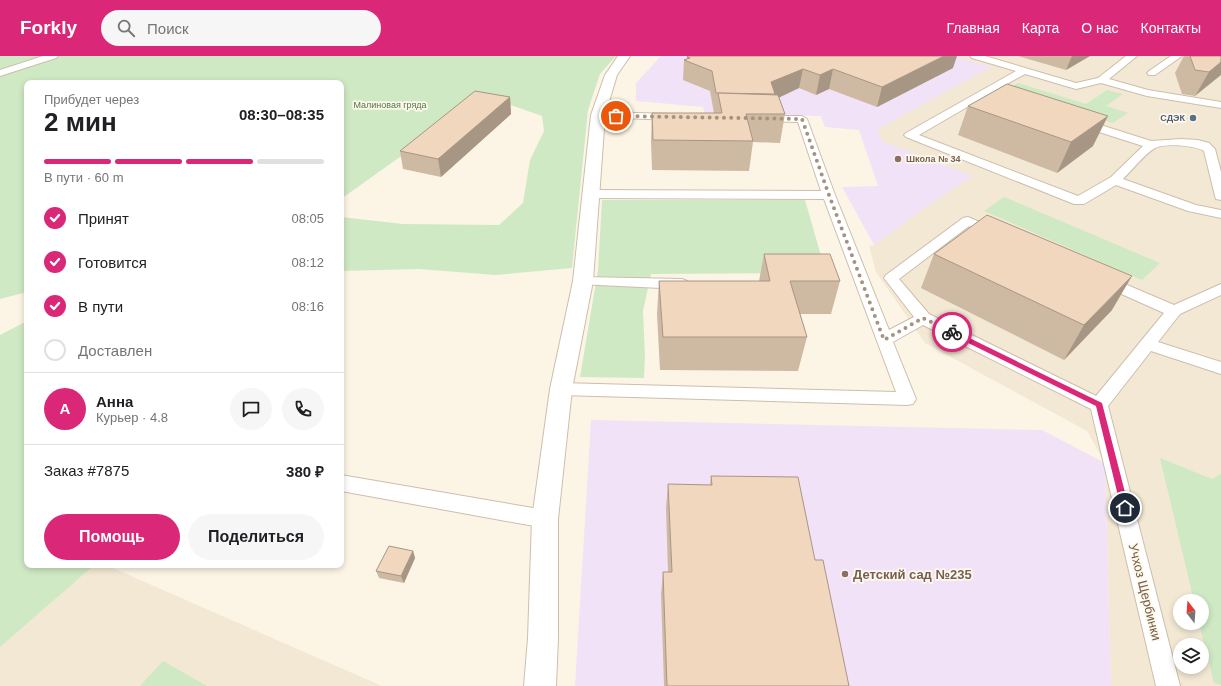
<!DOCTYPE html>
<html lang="ru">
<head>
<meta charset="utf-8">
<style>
	:root { --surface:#fff; --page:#f6f6f6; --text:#202124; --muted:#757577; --line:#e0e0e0; --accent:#db2777 }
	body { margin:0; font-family:Helvetica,sans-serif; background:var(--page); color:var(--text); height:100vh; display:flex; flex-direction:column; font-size:15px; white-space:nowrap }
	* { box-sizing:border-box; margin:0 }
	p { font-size:13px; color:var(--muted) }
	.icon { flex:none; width:22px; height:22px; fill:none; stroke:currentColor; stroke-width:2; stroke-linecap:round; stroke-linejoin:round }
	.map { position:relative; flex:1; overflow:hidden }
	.panel { position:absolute; left:24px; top:24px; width:320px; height:488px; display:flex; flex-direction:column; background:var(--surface); border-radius:8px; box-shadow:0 2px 6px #0003 }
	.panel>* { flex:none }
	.needle { width:26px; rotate:343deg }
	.buttons { position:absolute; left:1173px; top:538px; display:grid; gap:8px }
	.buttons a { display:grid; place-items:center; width:36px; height:36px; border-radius:50%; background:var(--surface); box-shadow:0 2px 6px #0003; font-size:20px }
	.pin { position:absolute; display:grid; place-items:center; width:34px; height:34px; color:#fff; margin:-17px; border:2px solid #fff; border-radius:50%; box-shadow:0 1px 4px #0007 }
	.courier { position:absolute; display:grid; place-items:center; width:40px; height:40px; margin:-20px; border:3px solid #db2777; border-radius:50%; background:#fff; color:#222; box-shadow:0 1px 5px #0007 }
	.overview em { font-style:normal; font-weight:800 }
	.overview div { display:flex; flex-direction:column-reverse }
	.overview { display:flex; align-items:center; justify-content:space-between; height:68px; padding:0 20px }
	h1 { font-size:26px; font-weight:800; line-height:30px }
	.bar { display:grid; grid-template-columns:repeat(4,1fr); gap:6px 4px; align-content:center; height:48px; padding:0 20px }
	.bar i { height:5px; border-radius:3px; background:var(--line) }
	.bar .on { background:var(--accent) }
	.bar p { grid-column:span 4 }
	.line { display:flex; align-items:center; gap:10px; padding:0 20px; border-top:1px solid var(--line) }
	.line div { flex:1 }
	.round { display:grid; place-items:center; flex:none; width:42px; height:42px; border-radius:21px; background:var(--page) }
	ol { padding:0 20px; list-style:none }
	li { display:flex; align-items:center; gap:12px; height:44px }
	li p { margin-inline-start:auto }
	li .icon { padding:4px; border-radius:50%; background:var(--accent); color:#fff; stroke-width:4 }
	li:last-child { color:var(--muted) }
	li i { width:22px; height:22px; border:2px solid var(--line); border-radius:50% }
	.button { display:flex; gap:8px; margin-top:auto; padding:8px 20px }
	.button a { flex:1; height:46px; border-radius:24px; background:var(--accent); color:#fff; font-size:16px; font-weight:800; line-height:46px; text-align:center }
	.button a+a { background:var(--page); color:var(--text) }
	header { display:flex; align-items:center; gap:24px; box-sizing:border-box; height:56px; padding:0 20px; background:var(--accent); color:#fff }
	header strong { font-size:19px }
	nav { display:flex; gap:22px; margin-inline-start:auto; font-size:14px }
	.search { width:280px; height:36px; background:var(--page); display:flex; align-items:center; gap:10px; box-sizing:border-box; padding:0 14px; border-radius:22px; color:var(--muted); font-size:15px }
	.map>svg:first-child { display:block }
	.residential { fill:#f3e8d4; fill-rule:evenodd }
	.education { fill:#f2e2f8 }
	.green { fill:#cfe9c4 }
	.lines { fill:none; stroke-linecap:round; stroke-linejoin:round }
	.lane-casing { stroke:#cdbeac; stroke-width:2 }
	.street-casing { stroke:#cdbeac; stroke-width:2 }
	.lane { fill:#fff; fill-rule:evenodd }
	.street { fill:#fff; fill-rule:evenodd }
	.wall { fill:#ceb9a3 }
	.shaded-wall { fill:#a89685 }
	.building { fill:#f0d7be; stroke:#a89685 }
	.route { fill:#db2777 }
	.done { stroke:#a49381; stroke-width:4; stroke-dasharray:0 7.2 }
	.service-dot { fill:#5c6f8a; stroke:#fef9ec; stroke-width:1.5 }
	.education-dot { fill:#8d6e63; stroke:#fef9ec; stroke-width:1.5 }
	.labels { text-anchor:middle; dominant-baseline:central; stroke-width:3.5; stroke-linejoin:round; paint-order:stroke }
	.far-park-label { font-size:9px; fill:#4d7943; stroke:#fef9ec }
	.far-service-label { font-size:9px; font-weight:bold; fill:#4e5e75; stroke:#fef9ec; text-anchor:end }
	.far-education-label { font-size:9px; font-weight:bold; fill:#785e54; stroke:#fef9ec; text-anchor:start }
	.near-education-label { font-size:13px; font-weight:bold; fill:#785e54; stroke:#fef9ec; text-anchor:start }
	.near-street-label { font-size:13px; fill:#745e4b; stroke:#fef9ec }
</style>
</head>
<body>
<header>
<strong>Forkly</strong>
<div class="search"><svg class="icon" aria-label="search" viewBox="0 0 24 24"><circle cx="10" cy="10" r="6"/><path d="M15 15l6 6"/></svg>Поиск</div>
<nav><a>Главная</a><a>Карта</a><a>О нас</a><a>Контакты</a></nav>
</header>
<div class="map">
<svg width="1221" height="630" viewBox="0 0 1221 630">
	<rect width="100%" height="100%" fill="#fcf5e5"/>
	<g class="residential">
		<path d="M955,0H1221V630H1111L1105,407L1087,375L925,287L876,216L869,190L874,189L930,148L973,120L882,85L878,73L990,11ZM1180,545H1202V567H1180ZM1180,589H1202V611H1180Z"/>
		<polygon points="0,462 27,509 106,509 382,630 0,630"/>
	</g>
	<g class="education">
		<polygon points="661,0 955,0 991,11 878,73 882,85 973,120 930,148 874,189 842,131 878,130 859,74 825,71 821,60 705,58 703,51 636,45 636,27"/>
		<polygon points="591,364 1042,374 1105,407 1111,630 575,630"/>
	</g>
	<g class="green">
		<polygon points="0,0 616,0 600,18 588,54 572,212 495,219 419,213 341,215 341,161 403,168 499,169 523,147 530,104 544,75 542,60 508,48 477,46 341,143 341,27 27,27 27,236 0,243"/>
		<polygon points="1018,27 1086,48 1107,34 1123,38 1106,50 1128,57 1113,67 1007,33"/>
		<polygon points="1004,141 1160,207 1142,224 984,155"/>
		<polygon points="602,144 805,144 826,217 651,218 643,255 645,300 644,322 580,321 598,214"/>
		<polygon points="27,265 27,509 88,509 93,510 0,591 0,279"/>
		<polygon points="1160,402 1212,423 1221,418 1221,629 1214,627 1199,567 1202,567 1202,545 1194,545"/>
		<polygon points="163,605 207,630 140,630"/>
	</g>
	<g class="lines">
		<defs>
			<g id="lane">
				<polygon points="43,0 58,0 56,2 0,20 0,14"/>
				<path d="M970,0H985L1076,27L1098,22L1126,0H1137L1109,23L1148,34L1221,46V52L1147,40L1101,27L1076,33L1025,18L994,35L1151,85L1181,83L1198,84L1209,87L1215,93L1221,116V144L1216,143L1215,140L1204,95C1195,89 1164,87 1155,92C1147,96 1130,116 1123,123L1196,149L1221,154V162L1188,155L1116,129L1084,148H1074L906,81L904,79L906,77L1016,15L972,2ZM986,40L1124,84L1143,90L1111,121L1078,140L919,79Z"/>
				<polygon points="1171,0 1182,0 1155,19 1149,19 1147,17 1149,15"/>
				<polygon points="598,56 674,58 679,61 674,64 594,61 593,59 594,57"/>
				<path d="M762,60H802L807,63L835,139L889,274L914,261L884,222L886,219L963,162L968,161L1174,249L1221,228V239L1180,258L1158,286L1221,306V318L1151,295L1108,350L1180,630H1156L1091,353L923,269L893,286L916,343L913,348L907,349L561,339L555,337L552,333L555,329L561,327L896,336L824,143L591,142L586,141L585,138L586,135L591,134L821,135L798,66L758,65L757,63L758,61ZM969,170L1164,257L1096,340L929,258L899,223Z"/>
				<polygon points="583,221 682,223 687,225 689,228 687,231 682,233 578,228 576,225 578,222"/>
				<polygon points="341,419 545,454 552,457 555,463 552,469 545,472 341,435"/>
			</g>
			<polygon id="street" points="618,0 630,0 617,19 605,59 593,225 572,333 558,463 558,582 556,630 524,630 528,582 532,463 550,333 573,225 591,59 605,19"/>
		</defs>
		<use href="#lane" class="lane-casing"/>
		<use href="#street" class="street-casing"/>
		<use href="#lane" class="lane"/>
		<use href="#street" class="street"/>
	</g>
	<g class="wall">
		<polygon points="1018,0 1090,0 1066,14"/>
		<polygon points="1184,0 1221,0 1195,40 1182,38 1175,17"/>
		<polygon points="687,1 953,12 877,51 829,33 816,39 799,32 779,41 785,58 780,87 753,86 749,115 652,114 651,86 652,57 714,57 710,35 683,24 684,4 686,4"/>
		<polygon points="510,41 511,58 441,121 403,113 400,95"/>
		<polygon points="968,50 1093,90 1057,117 958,79"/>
		<polygon points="764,198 840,225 831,258 800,258 807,281 798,315 660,314 657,258 659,225 759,225"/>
		<polygon points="934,198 1112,254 1064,304 921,232"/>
		<polygon points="711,420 815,504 849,630 664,630 661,538 663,516 668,516 666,452 668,428 710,429"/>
		<polygon points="413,495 415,502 404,527 379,522 376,515"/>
	</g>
	<g class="shaded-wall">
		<polygon points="944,0 957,0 953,12 877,51 882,31"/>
		<polygon points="1072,0 1090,0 1066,14"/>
		<polygon points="1221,6 1221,19 1195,40 1209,16"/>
		<polygon points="803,13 799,32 774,44 771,26"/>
		<polygon points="833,13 829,33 816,39 820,19"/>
		<polygon points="510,41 511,58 441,121 438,103"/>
		<polygon points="1108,60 1093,90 1057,117 1071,86"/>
		<polygon points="1132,220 1112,254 1064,304 1084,269"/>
		<polygon points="413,495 415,502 404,527 401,520"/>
	</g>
	<g class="building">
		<polygon points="688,0 944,0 882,31 833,13 820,19 803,13 771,26 775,38 716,37 712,15 684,4 690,2 687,1"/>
		<polygon points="1190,0 1221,0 1221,6 1209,16 1195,14"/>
		<polygon points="1007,28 1108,60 1071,86 968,50"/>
		<polygon points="475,35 510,41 438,103 400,95"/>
		<polygon points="718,37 778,39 785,58 746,58 753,85 653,84 652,57 722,57"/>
		<polygon points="987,159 1132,220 1084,269 934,198"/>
		<polygon points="764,198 830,198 840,225 790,225 807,281 663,281 659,225 770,225"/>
		<polygon points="711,420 798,421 815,504 823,504 849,630 667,630 663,516 672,516 668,428 712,429"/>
		<polygon points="389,490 413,495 401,520 376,515"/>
	</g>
	<polygon class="route" points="950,275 955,275 1102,347 1129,452 1127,454 1122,454 1121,452 1096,350 950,278"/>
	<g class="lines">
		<polyline class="done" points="616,60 802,63 829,139 884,284 923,262 952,276"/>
	</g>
	<circle class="service-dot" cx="1193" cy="62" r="4"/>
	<g class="education-dot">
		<circle cx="898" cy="103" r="4"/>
		<circle cx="845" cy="518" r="4"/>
	</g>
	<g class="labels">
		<g class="far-park-label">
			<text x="390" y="49">Малиновая гряда</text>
		</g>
		<g class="far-service-label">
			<text x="1185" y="62">СДЭК</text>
		</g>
		<g class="far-education-label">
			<text x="906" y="103">Школа № 34</text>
		</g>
		<g class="near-education-label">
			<text x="853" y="518">Детский сад №235</text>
		</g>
		<g class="near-street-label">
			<text transform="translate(1145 536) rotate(76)">Учхоз Щербинки</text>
		</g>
	</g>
</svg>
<div class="buttons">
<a><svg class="needle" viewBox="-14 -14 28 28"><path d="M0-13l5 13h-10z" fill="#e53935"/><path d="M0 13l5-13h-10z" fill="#757577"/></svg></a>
<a><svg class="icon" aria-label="layers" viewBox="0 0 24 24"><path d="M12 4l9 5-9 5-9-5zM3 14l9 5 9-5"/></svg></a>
</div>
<div class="pin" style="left:616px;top:60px;background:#ea580c"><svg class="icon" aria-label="bag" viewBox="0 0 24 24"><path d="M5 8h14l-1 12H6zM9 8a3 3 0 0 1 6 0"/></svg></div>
<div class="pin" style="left:1125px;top:452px;background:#1f2937"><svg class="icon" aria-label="home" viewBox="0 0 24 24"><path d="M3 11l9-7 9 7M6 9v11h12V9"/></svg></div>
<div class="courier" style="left:952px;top:276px"><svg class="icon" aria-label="bike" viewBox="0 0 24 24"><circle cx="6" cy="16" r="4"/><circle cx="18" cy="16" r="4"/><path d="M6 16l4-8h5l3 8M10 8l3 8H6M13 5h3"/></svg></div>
<section class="panel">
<div class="overview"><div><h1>2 мин</h1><p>Прибудет через</p></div><em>08:30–08:35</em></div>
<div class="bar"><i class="on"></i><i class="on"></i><i class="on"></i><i></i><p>В пути · 60 m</p></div>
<ol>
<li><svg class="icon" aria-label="check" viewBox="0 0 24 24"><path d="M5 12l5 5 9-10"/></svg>Принят<p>08:05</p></li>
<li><svg class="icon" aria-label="check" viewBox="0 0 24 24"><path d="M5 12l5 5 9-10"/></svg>Готовится<p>08:12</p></li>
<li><svg class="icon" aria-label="check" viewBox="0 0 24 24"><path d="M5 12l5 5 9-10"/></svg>В пути<p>08:16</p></li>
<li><i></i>Доставлен</li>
</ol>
<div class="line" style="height:72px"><b class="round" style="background:var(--accent);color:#fff">А</b><div><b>Анна</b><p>Курьер · 4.8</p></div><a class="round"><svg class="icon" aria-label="chat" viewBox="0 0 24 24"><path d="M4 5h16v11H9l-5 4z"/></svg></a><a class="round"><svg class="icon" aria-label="phone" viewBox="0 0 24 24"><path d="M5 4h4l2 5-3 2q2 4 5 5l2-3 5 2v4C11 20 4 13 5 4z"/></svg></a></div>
<div class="line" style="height:52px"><div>Заказ #7875</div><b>380 ₽</b></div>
<div class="button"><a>Помощь</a><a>Поделиться</a></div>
</section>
</div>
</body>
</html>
